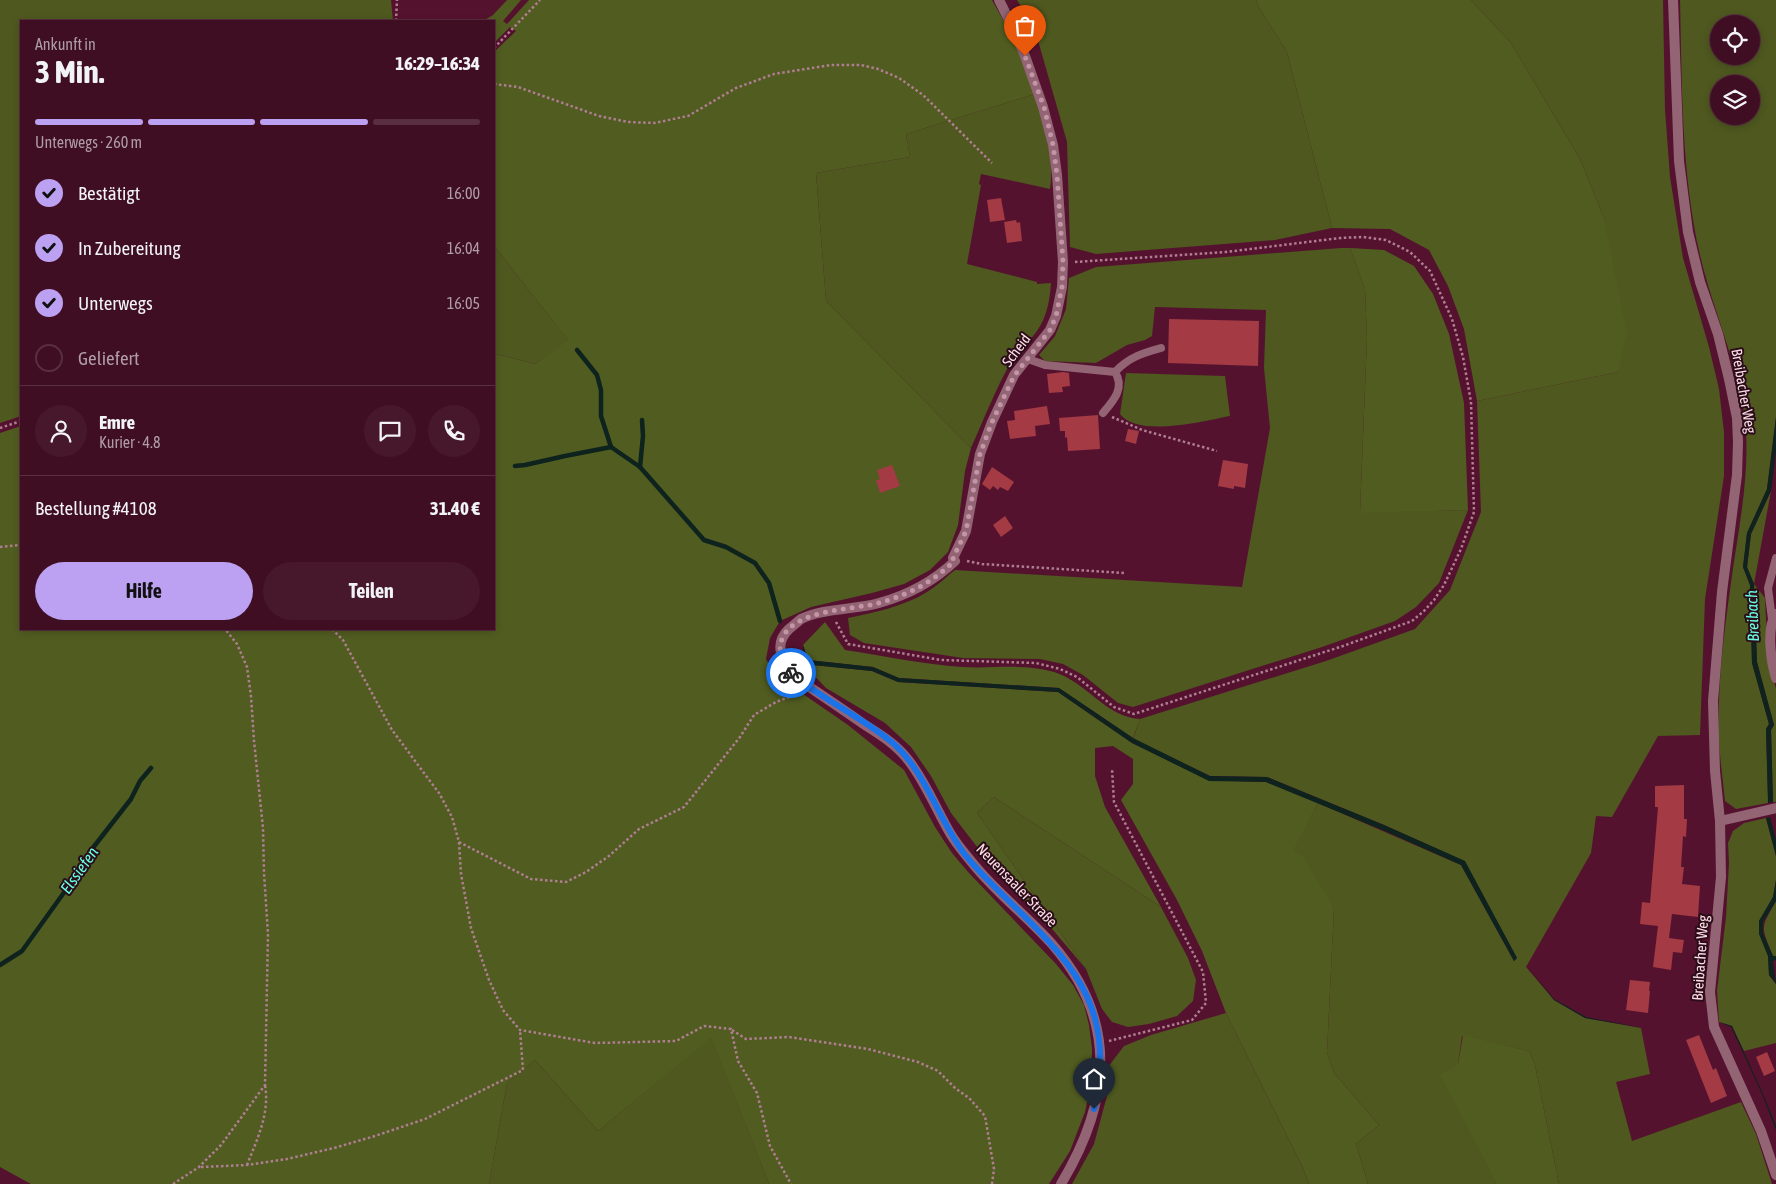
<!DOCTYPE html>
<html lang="de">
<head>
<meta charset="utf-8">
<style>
	:root { --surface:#400e23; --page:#47172b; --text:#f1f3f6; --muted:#ae9ca6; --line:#592e41; --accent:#bca0f2 }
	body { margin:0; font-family:"Asap Condensed",sans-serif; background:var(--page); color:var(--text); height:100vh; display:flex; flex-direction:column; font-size:19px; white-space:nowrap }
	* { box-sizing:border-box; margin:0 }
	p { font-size:16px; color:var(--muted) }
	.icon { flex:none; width:28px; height:28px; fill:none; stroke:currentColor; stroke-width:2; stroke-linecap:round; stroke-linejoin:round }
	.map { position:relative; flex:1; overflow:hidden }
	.panel { position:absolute; left:20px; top:20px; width:475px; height:610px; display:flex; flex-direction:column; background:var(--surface); border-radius:0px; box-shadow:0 2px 8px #0003,0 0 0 1px var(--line) }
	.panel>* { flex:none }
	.tools { position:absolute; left:1710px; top:15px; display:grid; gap:10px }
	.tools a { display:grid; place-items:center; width:50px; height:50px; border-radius:50%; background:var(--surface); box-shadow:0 2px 8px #0003,0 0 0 1px var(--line); font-size:25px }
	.pin { position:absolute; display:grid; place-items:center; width:42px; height:42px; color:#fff; margin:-51px -21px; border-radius:50% 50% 50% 0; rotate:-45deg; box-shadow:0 0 5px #0007 }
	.pin .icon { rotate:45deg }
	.courier { position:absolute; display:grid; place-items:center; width:50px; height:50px; margin:-25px; border:4px solid #1a73e8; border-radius:50%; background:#fff; color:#222; box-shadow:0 1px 6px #0007 }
	.headline em { font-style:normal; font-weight:700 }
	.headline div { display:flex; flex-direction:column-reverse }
	.headline { display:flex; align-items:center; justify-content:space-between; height:85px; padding:0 15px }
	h1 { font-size:32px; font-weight:700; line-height:38px }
	.bar { display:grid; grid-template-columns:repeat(4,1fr); gap:8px 5px; align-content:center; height:60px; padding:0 15px }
	.bar i { height:6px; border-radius:4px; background:var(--line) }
	.bar .on { background:var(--accent) }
	.bar p { grid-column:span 4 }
	.line { display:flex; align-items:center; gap:12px; padding:0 15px; border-top:1px solid var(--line) }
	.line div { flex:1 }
	.round { display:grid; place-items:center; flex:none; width:52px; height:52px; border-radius:26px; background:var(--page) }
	ol { padding:0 15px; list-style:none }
	li { display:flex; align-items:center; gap:15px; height:55px }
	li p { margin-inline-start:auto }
	li .icon { padding:5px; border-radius:50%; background:var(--accent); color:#111; stroke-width:4 }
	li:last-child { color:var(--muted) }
	li i { width:28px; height:28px; border:2px solid var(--line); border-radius:50% }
	.primary-button { display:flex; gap:10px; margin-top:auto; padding:10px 15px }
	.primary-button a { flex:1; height:58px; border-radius:30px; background:var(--accent); color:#111; font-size:20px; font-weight:700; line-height:58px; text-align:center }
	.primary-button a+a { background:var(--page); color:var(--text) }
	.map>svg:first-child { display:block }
	.green { fill:#4e581f; fill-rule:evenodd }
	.forest { fill:#515c20 }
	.water { fill:#0e221e }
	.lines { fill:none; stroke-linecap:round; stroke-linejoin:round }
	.stream { stroke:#0e221e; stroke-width:4.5 }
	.building { fill:#a33a44 }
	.path { stroke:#b07e92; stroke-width:2.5; stroke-dasharray:2.5 2.5; stroke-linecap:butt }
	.service { stroke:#936574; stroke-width:8 }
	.minor { stroke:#936574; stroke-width:10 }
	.tertiary { stroke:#936574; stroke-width:10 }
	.done { stroke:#c495a7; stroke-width:5; stroke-dasharray:0 9 }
	.route { stroke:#1a73e8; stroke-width:6 }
	.labels { text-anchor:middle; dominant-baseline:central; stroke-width:4; stroke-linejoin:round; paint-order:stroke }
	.street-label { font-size:15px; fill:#ffdce7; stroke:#290d18 }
	.water-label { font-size:16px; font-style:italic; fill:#68ffe2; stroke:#290d18 }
</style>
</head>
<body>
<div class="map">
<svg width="1776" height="1184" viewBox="0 0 1776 1184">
	<rect width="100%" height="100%" fill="#55122f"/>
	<g class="green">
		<polygon points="0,0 391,0 393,21 21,21 21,416 0,423"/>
		<polygon points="1017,0 1256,0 1258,6 1287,52 1332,228 1275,240 1096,254 1070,247 1067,142 1035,30"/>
		<polygon points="1471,0 1663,0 1665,110 1670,177 1683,258 1709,347 1719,389 1724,432 1724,476 1705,599 1700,735 1658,736 1612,817 1596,816 1591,853 1526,967 1554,1000 1585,1018 1641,1028 1650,1074 1616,1082 1632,1141 1741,1102 1756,1134 1772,1184 1559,1184 1535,1065 1529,1051 1462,1036 1458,1064 1496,1184 1368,1184 1356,1144 1379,1125 1334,1073 1327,1052 1334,908 1292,851 1318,803 1461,865 1514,961 1517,958 1464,861 1384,825 1267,777 1210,776 1133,739 1140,719 1326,661 1415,629 1450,590 1481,512 1477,401 1618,372 1604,218 1580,159 1511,43"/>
		<path d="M1680,0H1776V417L1767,489L1747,533L1743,567L1750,585L1752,663L1769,724L1766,729L1768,796V803L1736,809L1725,801C1723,781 1720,761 1719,740C1717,691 1723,639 1730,590C1737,535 1751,476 1745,420C1738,363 1713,311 1700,255C1681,171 1682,85 1680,0ZM1719,24H1751V56H1719ZM1719,84H1751V116H1719Z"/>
		<path d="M1035,94C1043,124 1055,157 1050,189L981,174L979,184L981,185L967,264L1037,282V284L1051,283C1050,299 1047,317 1037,331C1030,341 1019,349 1012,360C996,388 984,419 971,448L826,301L816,173L910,157L906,134Z"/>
		<polygon points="494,246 569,341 535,364 496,354 494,358"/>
		<path d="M1341,248H1350L1365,289L1367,338L1360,512L1468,510L1439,583L1416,607L1395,621L1322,647L1133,707L1118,703L1083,675L1063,664L1040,659L963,658L864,643L850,635L848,618C873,613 905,606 927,592C937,586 946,577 955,570L1242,587L1270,428L1264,368L1266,310L1155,307L1152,336L1145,340L1127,345L1096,363L1045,361L1039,355L1055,336L1066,309L1069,278L1096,267Z"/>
		<path d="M1126,373L1225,376L1230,416C1204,421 1138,438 1120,414Z"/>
		<polygon points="1771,491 1754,584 1765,598 1767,642 1772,673 1776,689 1776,802 1773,802 1771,730 1774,725 1757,662 1754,584 1747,567 1751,534"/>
		<polygon points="994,797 1161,907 1188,958 1196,980 1193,1001 1177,1016 1149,1024 1128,1027 1112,1022 1102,1009 1086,969 977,813"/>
		<polygon points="1766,818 1776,856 1776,880 1773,897 1759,921 1759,933 1768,956 1769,975 1776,984 1776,1043 1744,1051 1732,1026 1719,1022 1717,991 1726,917 1729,863 1728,843 1733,831 1744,823"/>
		<path d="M1776,901V956H1773C1761,926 1760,929 1776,901Z"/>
		<polygon points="1226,1013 1303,1168 1309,1184 1072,1184 1094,1144 1107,1096 1108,1067 1124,1046 1151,1035"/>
		<polygon points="711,1037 769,1184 489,1184 507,1083 535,1060 598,1131"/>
	</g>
	<g class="forest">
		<polygon points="507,0 521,0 503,21 507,24 529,0 992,0 1012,36 1035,94 906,134 910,157 816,173 826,301 971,448 965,471 958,525 948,552 930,570 904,584 872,593 811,607 780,621 770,638 766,659 774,672 787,683 848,725 904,770 935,827 952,853 968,872 1056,964 1073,985 1084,1005 1089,1025 1092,1049 1091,1085 1085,1112 1070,1151 1049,1184 769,1184 711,1038 598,1131 535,1060 507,1083 489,1184 31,1184 0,1167 0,433 21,426 21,629 494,629 494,358 496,354 535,364 568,340 494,246 494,52 516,31 510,27 494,43 494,21 483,21 493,15"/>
		<polygon points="1256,0 1471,0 1511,43 1580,159 1604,218 1627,333 1618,372 1477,401 1464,329 1448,286 1429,250 1390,229 1332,228 1287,52 1258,6"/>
		<polygon points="1350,248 1384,250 1414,266 1433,294 1449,334 1464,403 1468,510 1360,513 1367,338 1365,289"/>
		<path d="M825,622L845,650C884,656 923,664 962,667C992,669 1025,663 1054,672C1087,682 1105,717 1140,719L1133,738L1059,688L899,678L873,667L808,660L803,645Z"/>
		<polygon points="803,664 872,671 898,682 1058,692 1132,743 1209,780 1266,782 1318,803 1293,851 1303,856 1334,908 1327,1052 1334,1073 1379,1125 1356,1144 1368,1184 1309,1184 1303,1168 1226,1013 1202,951 1177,900 1121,800 1133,784 1133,759 1113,746 1095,748 1095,776 1105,807 1161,907 994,797 977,813 1086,969 1053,930 987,860 951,813 931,776 911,747 885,723 826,688"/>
		<polygon points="1463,1035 1529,1051 1535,1065 1559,1184 1496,1184 1490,1170 1440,1075 1458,1064"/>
	</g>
	<g class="water">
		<polygon points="1776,417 1776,451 1771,491 1751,534 1747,567 1754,584 1757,662 1774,725 1771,730 1773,802 1768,803 1766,729 1769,724 1752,663 1750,585 1743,567 1747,533 1767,489"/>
		<polygon points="803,645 808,660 873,667 899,678 1059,688 1133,738 1210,776 1267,777 1384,825 1465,861 1517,958 1514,961 1461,865 1385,831 1266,782 1209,781 1132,743 1058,692 898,682 872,671 803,664"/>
		<polygon points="1770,817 1776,840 1776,856 1766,818"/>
		<polygon points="1776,880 1776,901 1763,922 1763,933 1773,956 1776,956 1776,960 1773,961 1776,984 1769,975 1768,956 1759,934 1759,921 1773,897"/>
		<polygon points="1527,966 1554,999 1586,1017 1644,1028 1585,1018 1554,1000"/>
		<polygon points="1719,1022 1732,1026 1763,1094 1776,1126 1776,1130 1762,1094 1731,1027"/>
	</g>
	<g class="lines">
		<g class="stream">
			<polyline points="577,350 597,375 601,390 601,416 611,447"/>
			<polyline points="515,466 525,465 565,456 611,447 640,467 704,540 726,547 755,563 769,583 780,621"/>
			<polyline points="640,467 643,436 642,420"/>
			<polyline points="0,965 22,951 73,880 92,849 131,799 140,781 151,768"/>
		</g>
	</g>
	<g class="building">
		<polygon points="1001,198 1005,220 990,222 987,200"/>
		<polygon points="1016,220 1017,223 1020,222 1022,241 1007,243 1004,222"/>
		<polygon points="1169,319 1259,321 1258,366 1168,363"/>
		<polygon points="1063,372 1069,373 1070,386 1062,387 1063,392 1049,393 1047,374"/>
		<polygon points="1047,406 1050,424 1035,426 1036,436 1010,439 1007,421 1015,420 1014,411"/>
		<polygon points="1098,415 1100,449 1068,451 1067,437 1065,438 1065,431 1060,431 1059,418"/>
		<polygon points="1128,429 1139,431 1136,444 1125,441"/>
		<polygon points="1223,460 1248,464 1245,488 1234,486 1234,489 1218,486"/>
		<polygon points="892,465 900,486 880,493 876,480 880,479 877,470"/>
		<polygon points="992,467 1014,482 1008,491 1000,487 998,490 993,486 990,490 982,484"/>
		<polygon points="1005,516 1013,528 1001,537 993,525"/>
		<polygon points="1684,785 1684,819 1687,819 1686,837 1683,836 1681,867 1684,867 1682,884 1700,886 1698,917 1672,914 1669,938 1684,940 1682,953 1673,952 1671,970 1653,967 1658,926 1640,924 1642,902 1650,903 1658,807 1655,807 1655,786"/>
		<polygon points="1630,980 1650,982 1649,991 1650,991 1648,1013 1626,1010"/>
		<polygon points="1699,1035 1713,1070 1716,1068 1727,1096 1711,1103 1686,1040"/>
		<polygon points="1767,1052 1775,1071 1764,1076 1756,1057"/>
	</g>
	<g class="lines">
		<g class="path">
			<polyline points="396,21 397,0"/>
			<polyline points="494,48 540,0"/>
			<polyline points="494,84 518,87 599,116 628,122 654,123 688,116 736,88 774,74 831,65 861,65 878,69 899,78 923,95 992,163"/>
			<polyline points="1112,417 1142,430 1217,451"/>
			<polyline points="0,428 21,421"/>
			<polyline points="0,547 21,545"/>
			<polyline points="967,561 982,564 1124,573"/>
			<polyline points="836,622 848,644 941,660 1036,663 1060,669 1077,677 1114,707 1134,714 1343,646 1412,621 1424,611 1434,600 1444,585 1461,549 1474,512 1471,402 1463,357 1452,319 1430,271 1410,252 1386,240 1363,237 1340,238 1226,252 1075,262"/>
			<polyline points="332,629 343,640 392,730 439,793 452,817 459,842 461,874 471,928 489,980 503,1010 520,1030 595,1043 676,1041 704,1026 731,1029 738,1061 757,1093 770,1146 791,1184"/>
			<polyline points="459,842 531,879 566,882 586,872 609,856 639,829 684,807 740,737 754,715 776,702 797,694"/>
			<polyline points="732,1030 746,1039 789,1037 868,1049 918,1062 938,1071 955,1088 969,1098 985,1116 994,1169 992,1184"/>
			<polyline points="1109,1041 1192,1020 1206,1003 1203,972 1114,802 1112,769"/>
			<path d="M247,1165C257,1139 270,1114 265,1085"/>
			<polyline points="201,1167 247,1165 287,1159 334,1148 375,1136 425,1119 523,1070 520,1030"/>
			<polyline points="173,1184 199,1167 221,1145 265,1085 268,934 264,873 263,828 254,741 251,696 247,667 237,644 225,629"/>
		</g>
		<g class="service">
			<path d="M1028,359L1045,365L1115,372C1125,388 1114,400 1103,413"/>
			<path d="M1115,372C1129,357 1143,353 1161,348"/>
			<polyline points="1772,619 1768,588 1776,558"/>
		</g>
		<g class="minor">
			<polyline points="1673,0 1679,161 1688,232 1700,282 1718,334 1729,379 1737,418 1738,442 1737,475 1722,592 1713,701 1715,771 1720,821 1721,877 1710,992 1714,1027 1761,1131 1776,1175"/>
			<path d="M1776,614C1766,628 1771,662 1776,678"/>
			<polyline points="1720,821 1776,808"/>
		</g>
		<path class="tertiary" d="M999,0L1015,32L1025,56L1043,107L1053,145L1057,175L1063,262L1062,287L1056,316L1050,330L1014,375L992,422L980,454L966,531L953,558L955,561C933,582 908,595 879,603C855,610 823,608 801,619C797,622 793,626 789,629C773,644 782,661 793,676C817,692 841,708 865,725C881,735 897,745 909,761C926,783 936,809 950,833C957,845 966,855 975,866C998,894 1028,917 1052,944C1119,1021 1111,1101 1061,1184"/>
	</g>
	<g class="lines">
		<path class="done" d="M791,673C783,663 777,652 782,639C794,609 852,610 879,603C908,595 933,582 954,561L953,558L966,531L980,454L992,422L1014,376L1050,330L1056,316L1062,287L1063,262L1057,175L1053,145L1044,107L1025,56"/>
		<path class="route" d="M791,673C797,680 805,684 812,689C838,707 871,724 894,744C926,773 938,818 963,852C978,872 997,889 1015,907C1080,970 1115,1014 1094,1109"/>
	</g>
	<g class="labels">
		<g class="street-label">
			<text transform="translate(1016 350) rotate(-53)">Scheid</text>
			<text transform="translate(1744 391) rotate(80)">Breibacher Weg</text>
			<text transform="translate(1017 885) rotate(46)">Neuensaaler Straße</text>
			<text transform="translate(1700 958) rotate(-86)">Breibacher Weg</text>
		</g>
		<g class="water-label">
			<text transform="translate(1752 616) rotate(-92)">Breibach</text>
			<text transform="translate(79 870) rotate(-55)">Elssiefen</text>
		</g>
	</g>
</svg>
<div class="tools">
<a><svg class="icon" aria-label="locate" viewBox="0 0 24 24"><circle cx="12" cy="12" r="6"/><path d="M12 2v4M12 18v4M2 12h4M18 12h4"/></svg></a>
<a><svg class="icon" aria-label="layers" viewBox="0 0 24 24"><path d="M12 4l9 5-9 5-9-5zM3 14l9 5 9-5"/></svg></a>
</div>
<div class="pin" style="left:1025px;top:56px;background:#ea580c"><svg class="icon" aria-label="bag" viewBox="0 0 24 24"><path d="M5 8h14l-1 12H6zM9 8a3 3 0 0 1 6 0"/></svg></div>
<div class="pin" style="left:1094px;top:1109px;background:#1f2937"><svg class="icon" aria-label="home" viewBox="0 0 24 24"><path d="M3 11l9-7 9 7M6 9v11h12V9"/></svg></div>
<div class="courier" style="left:791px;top:673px"><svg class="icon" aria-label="bike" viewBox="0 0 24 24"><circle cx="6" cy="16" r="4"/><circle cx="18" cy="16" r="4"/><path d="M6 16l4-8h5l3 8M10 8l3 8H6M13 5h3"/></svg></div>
<section class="panel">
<div class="headline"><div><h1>3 Min.</h1><p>Ankunft in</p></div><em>16:29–16:34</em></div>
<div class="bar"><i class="on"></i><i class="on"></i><i class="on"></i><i></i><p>Unterwegs · 260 m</p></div>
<ol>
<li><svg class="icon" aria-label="check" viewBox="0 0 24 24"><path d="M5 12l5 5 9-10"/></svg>Bestätigt<p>16:00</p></li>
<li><svg class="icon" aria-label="check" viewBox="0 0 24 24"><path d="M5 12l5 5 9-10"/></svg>In Zubereitung<p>16:04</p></li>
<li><svg class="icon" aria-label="check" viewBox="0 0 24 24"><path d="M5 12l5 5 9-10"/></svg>Unterwegs<p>16:05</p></li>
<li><i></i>Geliefert</li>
</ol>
<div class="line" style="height:90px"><a class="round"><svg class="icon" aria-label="person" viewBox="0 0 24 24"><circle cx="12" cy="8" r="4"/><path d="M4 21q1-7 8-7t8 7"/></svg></a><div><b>Emre</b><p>Kurier · 4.8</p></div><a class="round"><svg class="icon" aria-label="chat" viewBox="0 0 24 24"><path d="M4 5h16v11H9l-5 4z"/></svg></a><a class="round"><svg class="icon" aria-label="phone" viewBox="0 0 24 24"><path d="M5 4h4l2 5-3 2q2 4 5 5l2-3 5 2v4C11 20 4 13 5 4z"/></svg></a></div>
<div class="line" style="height:65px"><div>Bestellung #4108</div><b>31.40 €</b></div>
<div class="primary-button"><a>Hilfe</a><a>Teilen</a></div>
</section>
</div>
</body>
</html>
